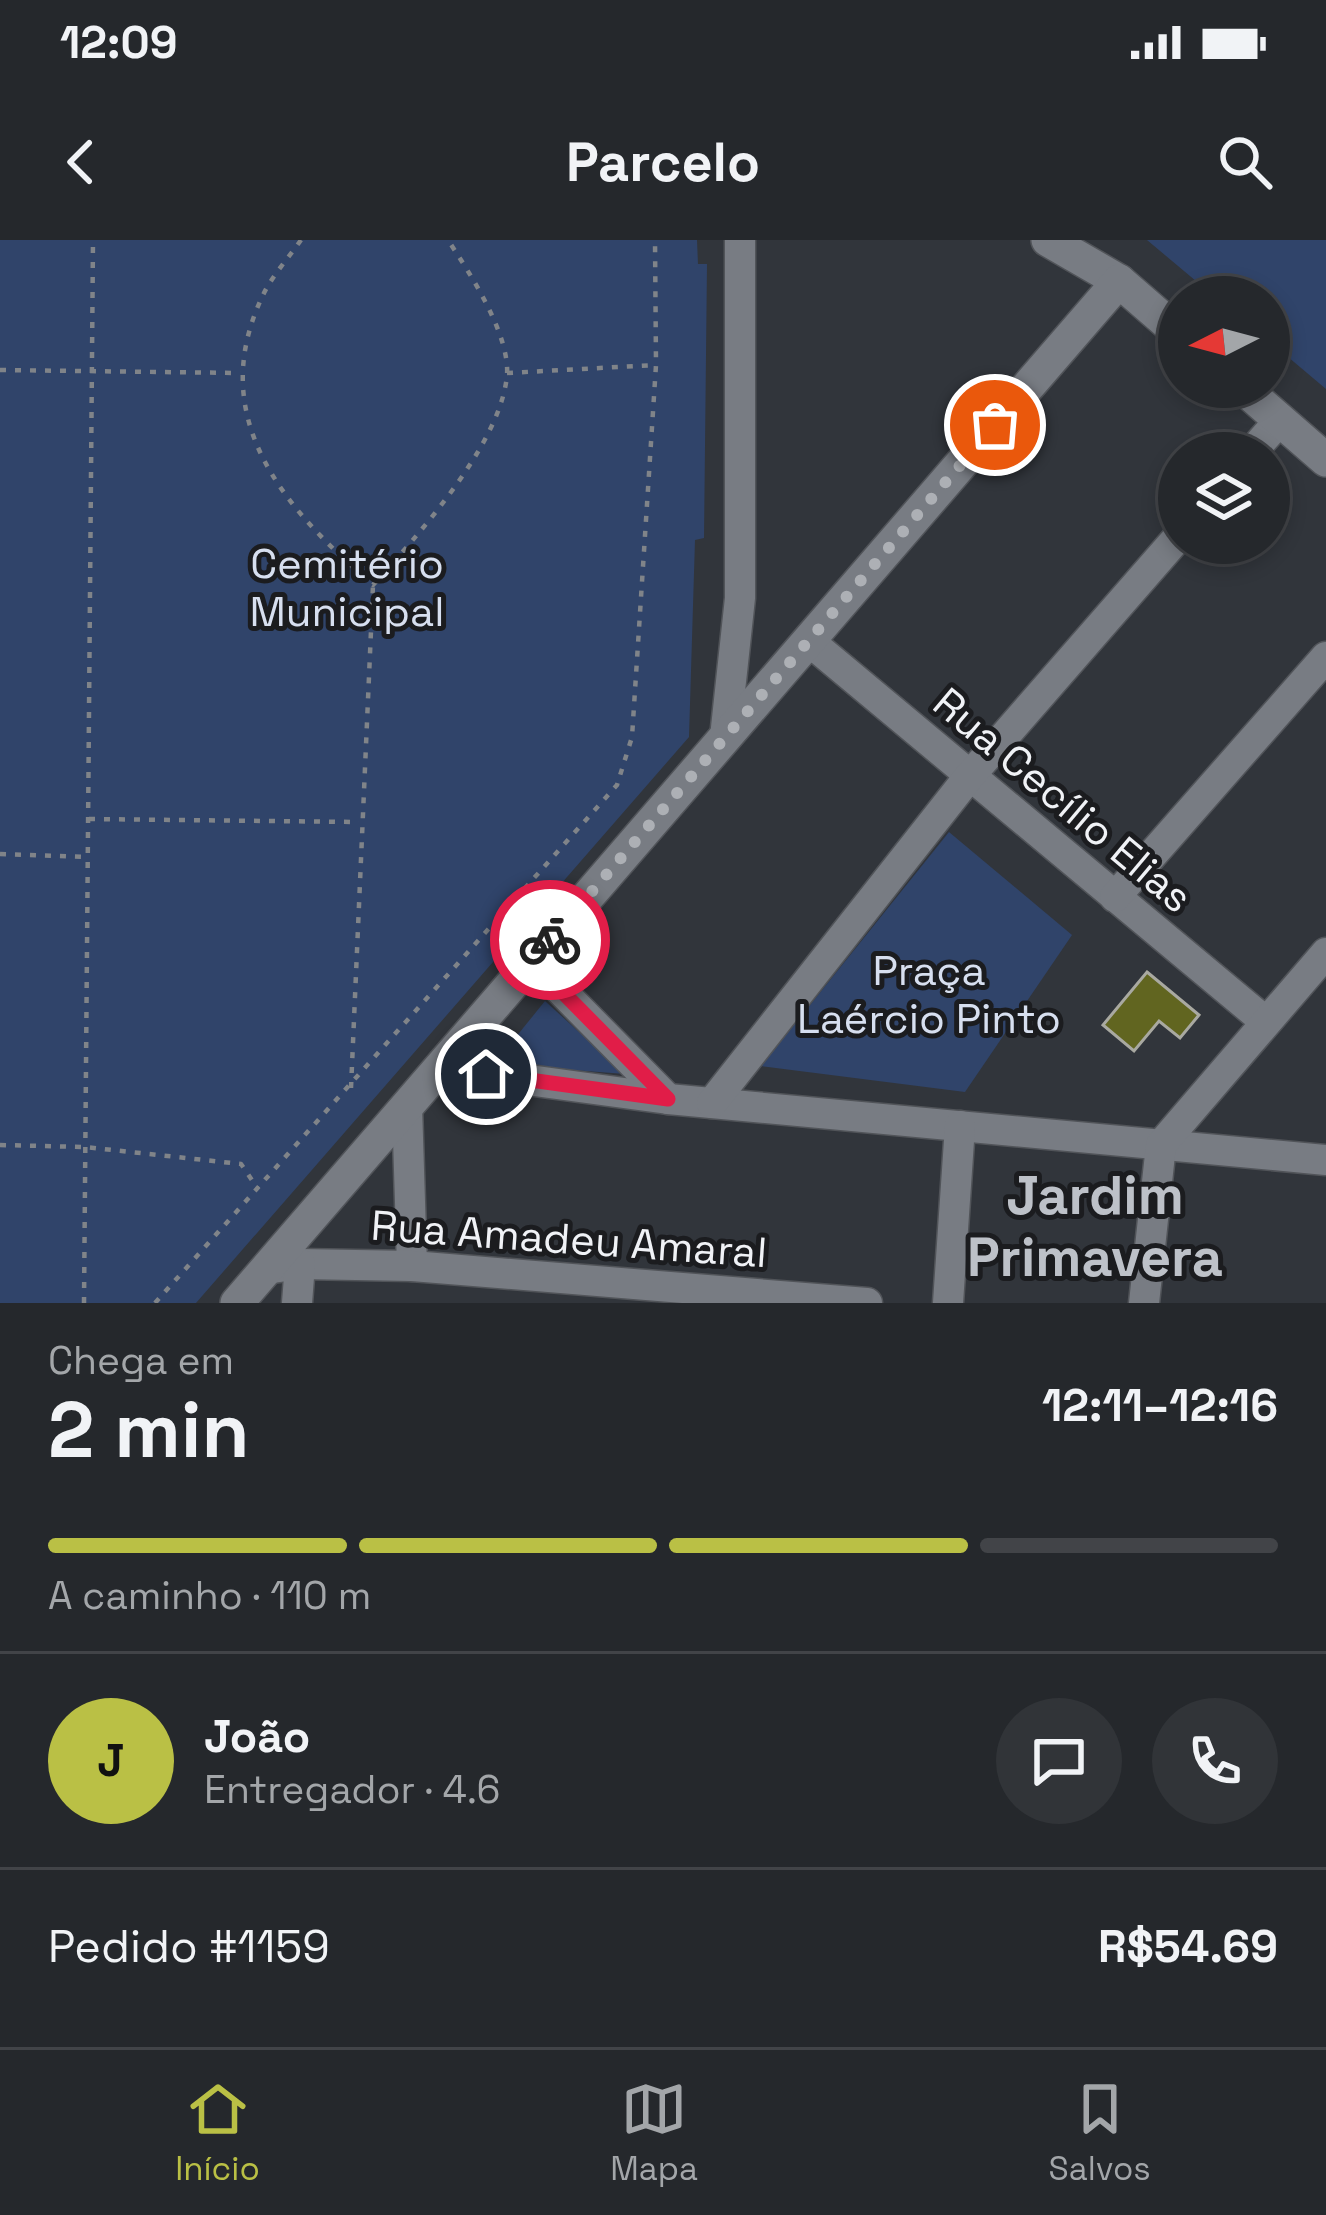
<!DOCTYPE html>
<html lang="pt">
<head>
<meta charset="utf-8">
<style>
	:root { --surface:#25282c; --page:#313438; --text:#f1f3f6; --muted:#a3a6a9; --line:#424448; --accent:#bac045 }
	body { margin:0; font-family:"Space Grotesk",sans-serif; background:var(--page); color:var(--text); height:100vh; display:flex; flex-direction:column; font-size:45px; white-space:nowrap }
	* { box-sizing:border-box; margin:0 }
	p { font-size:39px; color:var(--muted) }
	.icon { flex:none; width:66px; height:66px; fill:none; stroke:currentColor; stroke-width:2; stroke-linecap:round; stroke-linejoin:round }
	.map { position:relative; height:1063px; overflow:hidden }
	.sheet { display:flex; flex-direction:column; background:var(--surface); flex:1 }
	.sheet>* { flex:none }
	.needle { width:78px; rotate:264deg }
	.controls { position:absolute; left:1158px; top:36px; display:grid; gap:24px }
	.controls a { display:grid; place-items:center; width:132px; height:132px; border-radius:50%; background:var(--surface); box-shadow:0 6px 18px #0003,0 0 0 3px var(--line); font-size:60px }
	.pin { position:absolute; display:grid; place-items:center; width:102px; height:102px; color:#fff; margin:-51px; border:6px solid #fff; border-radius:50%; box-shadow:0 3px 12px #0007 }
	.courier { position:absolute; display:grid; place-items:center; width:120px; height:120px; margin:-60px; border:9px solid #e11d48; border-radius:50%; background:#fff; color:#222; box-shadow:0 3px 15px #0007 }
	.overview em { font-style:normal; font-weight:600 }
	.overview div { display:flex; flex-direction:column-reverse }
	.overview { display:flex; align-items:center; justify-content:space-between; height:204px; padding:0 48px }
	h1 { font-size:78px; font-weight:600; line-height:90px }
	.bar { display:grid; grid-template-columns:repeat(4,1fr); gap:18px 12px; align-content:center; height:144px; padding:0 48px }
	.bar i { height:15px; border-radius:9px; background:var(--line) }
	.bar .on { background:var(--accent) }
	.bar p { grid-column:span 4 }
	.line { display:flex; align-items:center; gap:30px; padding:0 48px; border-top:3px solid var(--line) }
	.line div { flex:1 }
	.round { display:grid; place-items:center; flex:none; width:126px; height:126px; border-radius:63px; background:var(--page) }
	.status { display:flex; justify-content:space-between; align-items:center; height:84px; padding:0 60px; background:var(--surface); direction:ltr }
	.status svg { height:33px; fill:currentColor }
	header { display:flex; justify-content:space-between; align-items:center; height:156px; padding:0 48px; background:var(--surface); font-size:54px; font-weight:600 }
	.tab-bar { display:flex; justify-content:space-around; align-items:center; height:168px; border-top:3px solid var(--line); background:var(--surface); font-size:33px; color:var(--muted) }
	.tab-bar a { display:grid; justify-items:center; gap:6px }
	.tab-bar .on { color:var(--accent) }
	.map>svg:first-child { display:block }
	.green { fill:#30446a }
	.building { fill:#616520; stroke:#a9a9a1; stroke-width:3 }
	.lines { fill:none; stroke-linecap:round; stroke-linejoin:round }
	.minor-casing { stroke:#515459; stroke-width:33 }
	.tertiary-casing { stroke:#515459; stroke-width:36 }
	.secondary-casing { stroke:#515459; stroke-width:36 }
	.path { stroke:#808489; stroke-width:4.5; stroke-dasharray:6 9; stroke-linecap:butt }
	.minor { stroke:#787c83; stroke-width:30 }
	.tertiary { stroke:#787c83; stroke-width:33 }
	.secondary { stroke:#787c83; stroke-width:33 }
	.done { stroke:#adb0b5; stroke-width:12; stroke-dasharray:0 21.6 }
	.route { stroke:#e11d48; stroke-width:15 }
	.labels { text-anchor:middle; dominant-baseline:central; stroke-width:10; stroke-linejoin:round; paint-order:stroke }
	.park-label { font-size:42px; fill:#d7dfef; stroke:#1b1c1f }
	.street-label { font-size:42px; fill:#f0f2f6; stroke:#1b1c1f }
	.district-label { font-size:54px; font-weight:bold; fill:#bdc1c8; stroke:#1b1c1f }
</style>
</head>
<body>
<div class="status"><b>12:09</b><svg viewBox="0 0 49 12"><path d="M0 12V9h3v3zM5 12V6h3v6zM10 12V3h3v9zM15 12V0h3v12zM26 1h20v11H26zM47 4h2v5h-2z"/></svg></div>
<header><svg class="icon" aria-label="back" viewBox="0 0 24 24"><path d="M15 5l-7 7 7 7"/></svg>Parcelo<svg class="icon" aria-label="search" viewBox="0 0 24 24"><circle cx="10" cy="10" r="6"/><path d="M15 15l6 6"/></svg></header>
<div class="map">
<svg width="1326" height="1063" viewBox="0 0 1326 1063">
	<rect width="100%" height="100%" fill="#31353b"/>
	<g class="green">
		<polygon points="0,0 697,0 698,24 707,24 704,298 695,300 689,497 196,1063 0,1063"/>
		<polygon points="1147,0 1326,0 1326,149 1269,101 1269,57 1215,57"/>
		<polygon points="949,592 1072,695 965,852 761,826"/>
		<polygon points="545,761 625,834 494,824"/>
	</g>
	<polygon class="building" points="1147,732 1199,775 1180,798 1159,781 1134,811 1103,785"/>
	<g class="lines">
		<defs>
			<g id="minor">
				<polyline points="1251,213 1280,180"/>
				<polyline points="809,401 1266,782"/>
				<polyline points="725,497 740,358 740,0"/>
				<polyline points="1115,657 1326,417"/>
				<polyline points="532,721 668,859"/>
				<polyline points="440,828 668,859 1326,920"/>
				<polyline points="712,863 968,538 1179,296"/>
				<polyline points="407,866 412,1026"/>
				<polyline points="266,1029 300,1024 412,1026 867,1063"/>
				<polyline points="297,1063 300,1024"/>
				<polyline points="948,1063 960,886"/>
				<polyline points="1144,1063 1161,905 1326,713"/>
			</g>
			<polyline id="tertiary" points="1048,0 1119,41"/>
			<g id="secondary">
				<polyline points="1242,147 1326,220"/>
				<polyline points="237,1063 1119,41 1179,93"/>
			</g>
		</defs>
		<use href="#minor" class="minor-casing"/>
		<use href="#tertiary" class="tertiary-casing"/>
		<use href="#secondary" class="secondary-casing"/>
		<g class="path">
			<path d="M301,0C289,17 273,35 264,53C203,177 284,268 373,345C418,295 501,204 507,135C510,94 469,32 448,0"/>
			<polyline points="0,130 240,133"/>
			<polyline points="507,133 656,125"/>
			<polyline points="89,579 359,582"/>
			<polyline points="0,614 88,617"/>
			<polyline points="351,848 373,345"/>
			<polyline points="0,905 85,907 241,924 258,949"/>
			<polyline points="84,1063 93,0"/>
			<polyline points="155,1063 617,545 632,497 656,125 655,0"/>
		</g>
		<use href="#minor" class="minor"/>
		<use href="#tertiary" class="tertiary"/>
		<use href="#secondary" class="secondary"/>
	</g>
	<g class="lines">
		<polyline class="done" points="550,700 995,185"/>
		<polyline class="route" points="486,834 668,859 532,721 550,700"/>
	</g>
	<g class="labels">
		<g class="park-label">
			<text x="347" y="323">Cemitério<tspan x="347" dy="48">Municipal</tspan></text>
			<text x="929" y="730">Praça<tspan x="929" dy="48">Laércio Pinto</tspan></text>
		</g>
		<g class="street-label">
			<text transform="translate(1063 560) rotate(40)">Rua Cecílio Elias</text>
			<text transform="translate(569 999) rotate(4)">Rua Amadeu Amaral</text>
		</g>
		<g class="district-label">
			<text x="1095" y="955">Jardim<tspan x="1095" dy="62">Primavera</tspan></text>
		</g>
	</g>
</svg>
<div class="controls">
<a><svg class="needle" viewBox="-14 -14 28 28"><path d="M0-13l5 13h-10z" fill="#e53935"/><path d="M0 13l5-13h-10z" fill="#a3a6a9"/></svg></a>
<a><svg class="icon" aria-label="layers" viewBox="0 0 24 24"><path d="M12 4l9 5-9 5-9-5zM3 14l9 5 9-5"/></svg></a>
</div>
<div class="pin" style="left:995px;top:185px;background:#ea580c"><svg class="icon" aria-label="bag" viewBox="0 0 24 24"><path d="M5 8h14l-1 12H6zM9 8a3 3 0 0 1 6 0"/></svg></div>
<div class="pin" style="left:486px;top:834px;background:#1f2937"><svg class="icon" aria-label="home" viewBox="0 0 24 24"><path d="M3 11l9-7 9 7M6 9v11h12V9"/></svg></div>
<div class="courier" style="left:550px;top:700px"><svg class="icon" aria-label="bike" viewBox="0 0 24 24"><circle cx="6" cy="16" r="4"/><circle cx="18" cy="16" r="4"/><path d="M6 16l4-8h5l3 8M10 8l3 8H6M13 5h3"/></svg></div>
</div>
<section class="sheet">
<div class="overview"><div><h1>2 min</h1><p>Chega em</p></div><em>12:11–12:16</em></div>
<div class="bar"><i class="on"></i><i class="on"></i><i class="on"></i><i></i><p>A caminho · 110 m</p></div>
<div class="line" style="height:216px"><b class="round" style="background:var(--accent);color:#111">J</b><div><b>João</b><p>Entregador · 4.6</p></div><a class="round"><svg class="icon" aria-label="chat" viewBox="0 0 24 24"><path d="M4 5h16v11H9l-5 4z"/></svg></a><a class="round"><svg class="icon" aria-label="phone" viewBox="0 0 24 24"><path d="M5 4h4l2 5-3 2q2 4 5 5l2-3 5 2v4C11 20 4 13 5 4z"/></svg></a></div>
<div class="line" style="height:156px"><div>Pedido #1159</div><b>R$54.69</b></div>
</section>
<nav class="tab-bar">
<a class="on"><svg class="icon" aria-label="home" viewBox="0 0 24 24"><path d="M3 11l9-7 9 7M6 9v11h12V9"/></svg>Início</a>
<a><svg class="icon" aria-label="map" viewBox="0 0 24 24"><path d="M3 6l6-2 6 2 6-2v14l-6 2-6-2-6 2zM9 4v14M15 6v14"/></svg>Mapa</a>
<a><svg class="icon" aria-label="saved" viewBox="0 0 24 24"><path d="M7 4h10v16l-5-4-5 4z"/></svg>Salvos</a>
</nav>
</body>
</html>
